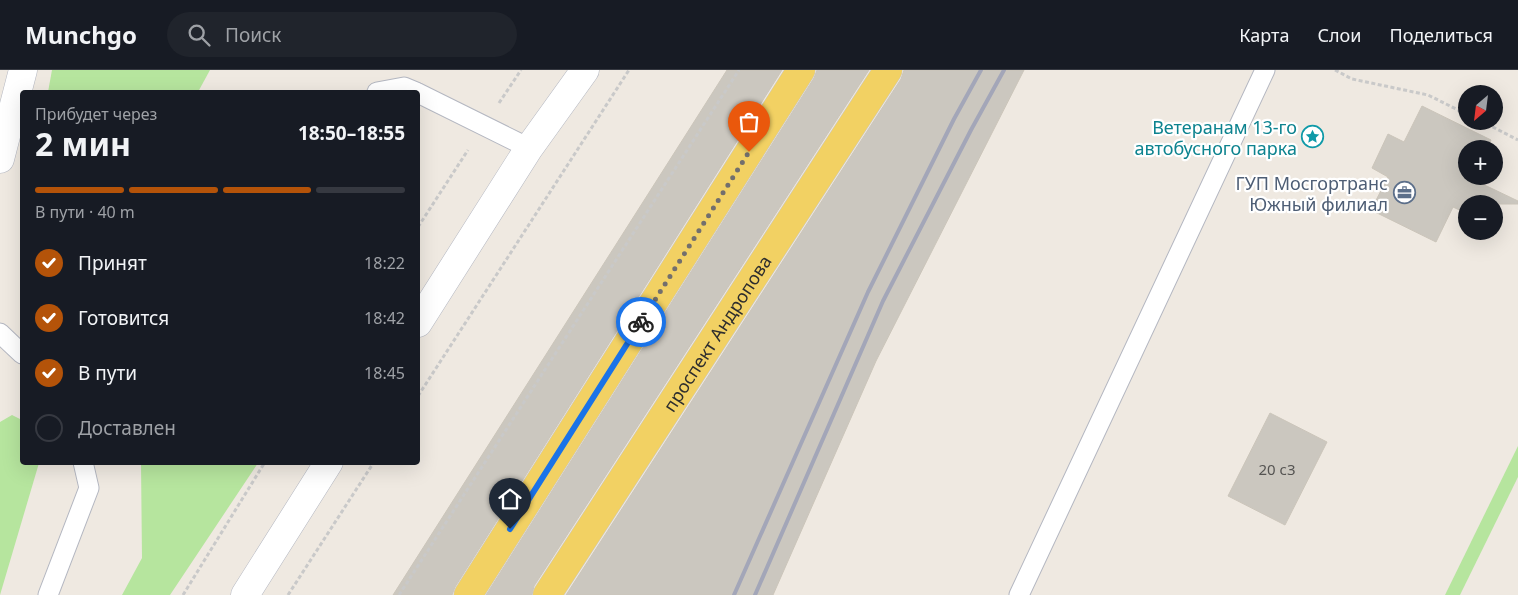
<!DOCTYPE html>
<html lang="ru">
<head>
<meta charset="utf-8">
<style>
	:root { --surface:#171b24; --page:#20242c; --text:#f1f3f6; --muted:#9ea1a6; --line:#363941; --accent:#b45309 }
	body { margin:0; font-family:"Noto Sans",sans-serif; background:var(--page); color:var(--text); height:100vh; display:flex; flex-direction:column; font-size:19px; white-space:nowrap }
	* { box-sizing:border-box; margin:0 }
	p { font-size:16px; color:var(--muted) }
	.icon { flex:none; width:28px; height:28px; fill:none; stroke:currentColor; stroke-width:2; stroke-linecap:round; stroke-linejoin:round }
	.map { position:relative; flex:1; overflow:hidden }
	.sheet { position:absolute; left:20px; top:20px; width:400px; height:375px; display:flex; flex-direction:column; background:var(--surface); border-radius:5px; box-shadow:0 5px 20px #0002 }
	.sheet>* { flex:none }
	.needle { width:32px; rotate:208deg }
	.tools { position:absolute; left:1458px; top:15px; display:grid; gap:10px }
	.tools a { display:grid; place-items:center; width:45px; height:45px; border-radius:50%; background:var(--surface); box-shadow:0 5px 20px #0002; font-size:25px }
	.pin { position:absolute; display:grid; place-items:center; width:42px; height:42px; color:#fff; margin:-51px -21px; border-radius:50% 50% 50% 0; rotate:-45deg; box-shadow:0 0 5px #0007 }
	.pin .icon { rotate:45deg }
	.courier { position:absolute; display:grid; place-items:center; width:50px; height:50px; margin:-25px; border:4px solid #1a73e8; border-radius:50%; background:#fff; color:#222; box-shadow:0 1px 6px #0007 }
	.headline em { font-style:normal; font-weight:700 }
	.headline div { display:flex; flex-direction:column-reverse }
	.headline { display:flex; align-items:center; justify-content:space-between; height:85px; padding:0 15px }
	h1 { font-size:32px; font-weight:700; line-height:38px }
	.bar { display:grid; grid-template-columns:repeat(4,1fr); gap:8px 5px; align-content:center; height:60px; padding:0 15px }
	.bar i { height:6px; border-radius:4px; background:var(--line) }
	.bar .active { background:var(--accent) }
	.bar p { grid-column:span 4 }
	ol { padding:0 15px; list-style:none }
	li { display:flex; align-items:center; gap:15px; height:55px }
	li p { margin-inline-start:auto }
	li .icon { padding:5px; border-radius:50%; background:var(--accent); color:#fff; stroke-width:4 }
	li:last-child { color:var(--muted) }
	li i { width:28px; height:28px; border:2px solid var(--line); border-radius:50% }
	header { display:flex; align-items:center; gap:30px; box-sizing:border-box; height:70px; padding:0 25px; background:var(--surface); border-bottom:1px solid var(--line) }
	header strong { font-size:24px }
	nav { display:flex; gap:28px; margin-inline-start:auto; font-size:18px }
	.search { width:350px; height:45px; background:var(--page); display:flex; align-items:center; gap:12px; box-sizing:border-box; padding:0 18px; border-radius:28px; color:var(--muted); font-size:19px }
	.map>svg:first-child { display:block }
	.green { fill:#b6e59e }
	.building { fill:#cbc7bf; stroke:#cbc5ba }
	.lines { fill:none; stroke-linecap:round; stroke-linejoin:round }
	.lane-casing { stroke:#b4b7c1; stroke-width:21 }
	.street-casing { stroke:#b4b7c1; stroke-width:29 }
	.primary-casing { stroke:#c9c9c9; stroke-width:29 }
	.path { stroke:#c9c9c9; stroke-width:3; stroke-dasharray:4 2.5; stroke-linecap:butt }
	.lane { stroke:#fff; stroke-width:19 }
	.street { stroke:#fff; stroke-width:28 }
	.primary { stroke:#f2d163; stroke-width:28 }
	.rail { stroke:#a3a6b8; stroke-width:4 }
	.done { stroke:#726f6d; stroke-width:5; stroke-dasharray:0 9 }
	.route { stroke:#1a73e8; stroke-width:6 }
	.labels { text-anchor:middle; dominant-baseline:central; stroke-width:4.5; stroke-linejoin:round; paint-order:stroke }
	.number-label { font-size:15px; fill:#555452 }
	.culture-label { font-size:18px; fill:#0d838f; stroke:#fff; text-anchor:end }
	.service-label { font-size:18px; fill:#4e5e75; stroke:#fff; text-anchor:end }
	.street-label { font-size:18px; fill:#2e2e2e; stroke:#fff }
</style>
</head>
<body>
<header>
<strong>Munchgo</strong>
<div class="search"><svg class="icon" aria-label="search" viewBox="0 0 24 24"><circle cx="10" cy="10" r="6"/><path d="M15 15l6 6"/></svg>Поиск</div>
<nav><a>Карта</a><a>Слои</a><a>Поделиться</a></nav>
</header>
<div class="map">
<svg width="1518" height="525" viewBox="0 0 1518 525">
	<rect width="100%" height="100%" fill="#efe9e1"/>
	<g class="green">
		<polygon points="52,0 210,0 198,22 48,22"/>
		<polygon points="12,345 22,350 22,392 39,393 0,525 0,352"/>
		<polygon points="1518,376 1518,407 1460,525 1445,525"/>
		<polygon points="141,393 258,393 170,525 122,525 142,488"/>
	</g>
	<g class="building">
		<polygon points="727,0 782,0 455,517 452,525 393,525"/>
		<polygon points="817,0 869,0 534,516 532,525 486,525 814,8"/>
		<polygon points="904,0 1024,0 876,291 773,525 566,525 901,9"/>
		<polygon points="1422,36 1491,70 1487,79 1466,79 1466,106 1474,106 1472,109 1518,131 1518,134 1466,134 1466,143 1453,137 1436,172 1371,140 1388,107 1372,98 1388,64 1404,72"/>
		<polygon points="1270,343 1327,372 1285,455 1228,426"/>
	</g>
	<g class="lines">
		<defs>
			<g id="lane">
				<polyline points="377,22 404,17 416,22"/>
				<polyline points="418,23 529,78"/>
				<polyline points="0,263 22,284"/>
				<polyline points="48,525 89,418 83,392"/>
				<polyline points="1019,525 1265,0"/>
			</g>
			<g id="street">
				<polyline points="0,89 23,0"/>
				<polyline points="418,253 529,78 585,0"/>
				<polyline points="245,525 329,392"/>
			</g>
			<g id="primary">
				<polyline points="468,525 801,0"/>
				<path id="s1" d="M547,525L888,0"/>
			</g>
		</defs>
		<use href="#lane" class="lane-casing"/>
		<use href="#street" class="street-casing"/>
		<use href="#primary" class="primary-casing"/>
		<g class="path">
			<polyline points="1335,0 1352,9 1428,25 1466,44"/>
			<polyline points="499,33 521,0"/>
			<polyline points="1481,51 1518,70"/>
			<polyline points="418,157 468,80"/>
			<polyline points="418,326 629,0"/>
			<polyline points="183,525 265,392"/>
			<polyline points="288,525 374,392"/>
			<polyline points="399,525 739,0"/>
		</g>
		<use href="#lane" class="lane"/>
		<use href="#street" class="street"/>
		<use href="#primary" class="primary"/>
		<g class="rail">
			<polyline points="734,525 868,222 954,49 981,0"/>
			<polyline points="755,525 883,231 971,60 1004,0"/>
		</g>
	</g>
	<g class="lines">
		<polyline class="done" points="641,252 749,82"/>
		<polyline class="route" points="510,459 641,252"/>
	</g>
	<defs>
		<symbol id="sight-ring" viewBox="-11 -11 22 22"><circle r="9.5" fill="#fff" stroke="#0f9aa8" stroke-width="1.5"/><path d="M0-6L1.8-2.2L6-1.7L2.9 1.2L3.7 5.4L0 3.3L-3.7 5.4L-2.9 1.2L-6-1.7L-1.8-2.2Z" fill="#0f9aa8"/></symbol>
		<symbol id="office-ring" viewBox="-11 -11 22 22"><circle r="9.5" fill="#fff" stroke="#5c6f8a" stroke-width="1.5"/><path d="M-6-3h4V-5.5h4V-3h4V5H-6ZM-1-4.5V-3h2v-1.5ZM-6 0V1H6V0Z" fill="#5c6f8a"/></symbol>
	</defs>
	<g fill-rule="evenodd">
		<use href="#sight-ring" x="1300" y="54" width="25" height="25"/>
		<use href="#office-ring" x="1392" y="110" width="25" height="25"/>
	</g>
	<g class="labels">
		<g class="number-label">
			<text x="1277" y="399">20 с3</text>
		</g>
		<g class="culture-label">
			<text x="1297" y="57">Ветеранам 13-го<tspan x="1297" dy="21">автобусного парка</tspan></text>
		</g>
		<g class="service-label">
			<text x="1388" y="113">ГУП Мосгортранс<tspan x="1388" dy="21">Южный филиал</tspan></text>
		</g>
		<g class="street-label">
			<text stroke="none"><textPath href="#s1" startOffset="312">проспект Андропова</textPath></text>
		</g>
	</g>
</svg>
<div class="tools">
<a><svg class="needle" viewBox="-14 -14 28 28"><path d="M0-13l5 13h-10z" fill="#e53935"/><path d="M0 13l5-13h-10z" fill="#9ea1a6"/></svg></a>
<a>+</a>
<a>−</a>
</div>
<div class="pin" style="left:749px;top:82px;background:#ea580c"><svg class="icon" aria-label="bag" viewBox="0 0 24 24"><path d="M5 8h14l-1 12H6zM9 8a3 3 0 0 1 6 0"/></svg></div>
<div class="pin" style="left:510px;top:459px;background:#1f2937"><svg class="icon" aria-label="home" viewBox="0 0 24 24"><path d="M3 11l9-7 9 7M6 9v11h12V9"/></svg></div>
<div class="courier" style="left:641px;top:252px"><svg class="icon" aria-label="bike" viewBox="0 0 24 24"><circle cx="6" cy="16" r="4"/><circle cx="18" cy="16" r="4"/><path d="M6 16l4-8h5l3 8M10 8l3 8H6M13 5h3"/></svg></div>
<section class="sheet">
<div class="headline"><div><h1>2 мин</h1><p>Прибудет через</p></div><em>18:50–18:55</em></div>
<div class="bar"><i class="active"></i><i class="active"></i><i class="active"></i><i></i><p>В пути · 40 m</p></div>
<ol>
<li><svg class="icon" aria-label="check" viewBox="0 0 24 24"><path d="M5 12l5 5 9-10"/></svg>Принят<p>18:22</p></li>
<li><svg class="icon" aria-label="check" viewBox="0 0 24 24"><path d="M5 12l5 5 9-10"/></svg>Готовится<p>18:42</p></li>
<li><svg class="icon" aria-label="check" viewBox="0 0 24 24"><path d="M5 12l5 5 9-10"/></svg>В пути<p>18:45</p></li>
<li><i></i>Доставлен</li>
</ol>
</section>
</div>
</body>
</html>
